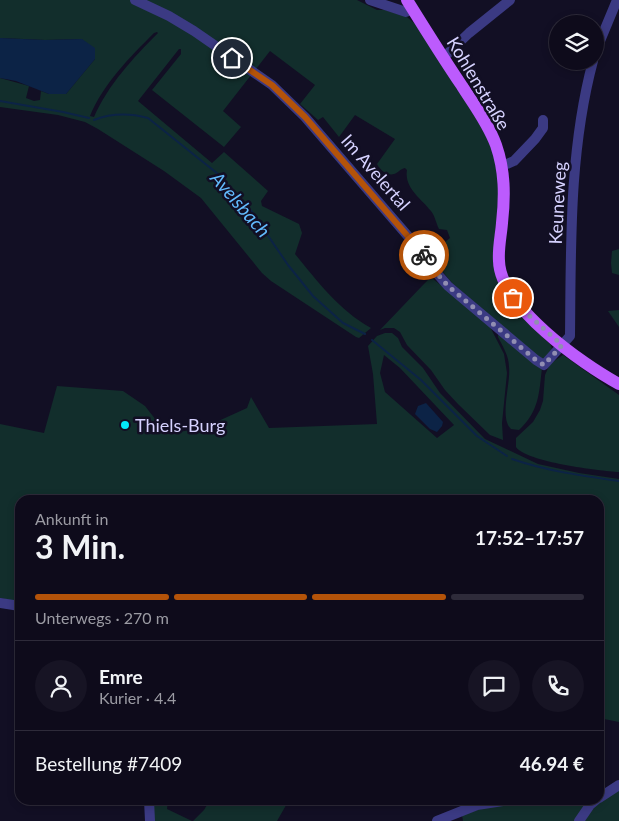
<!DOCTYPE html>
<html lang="de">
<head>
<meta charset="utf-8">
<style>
	:root { --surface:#0e0b1b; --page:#171424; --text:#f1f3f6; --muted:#9b9ba3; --line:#2e2b3a; --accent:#b45309 }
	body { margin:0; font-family:Lato,sans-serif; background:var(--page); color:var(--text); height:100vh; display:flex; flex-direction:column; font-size:19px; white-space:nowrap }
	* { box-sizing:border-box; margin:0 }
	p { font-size:16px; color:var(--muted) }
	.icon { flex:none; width:28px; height:28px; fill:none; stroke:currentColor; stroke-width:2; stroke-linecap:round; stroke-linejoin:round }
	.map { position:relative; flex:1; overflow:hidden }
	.sheet { position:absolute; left:15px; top:495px; width:589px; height:310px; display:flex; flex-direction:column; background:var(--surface); border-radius:15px; box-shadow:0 2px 8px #0003,0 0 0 1px var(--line) }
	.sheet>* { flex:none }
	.tools { position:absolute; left:549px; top:15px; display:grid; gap:10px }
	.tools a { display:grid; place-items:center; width:55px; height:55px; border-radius:50%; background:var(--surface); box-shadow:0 2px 8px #0003,0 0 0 1px var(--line); font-size:25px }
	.pin { position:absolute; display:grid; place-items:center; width:42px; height:42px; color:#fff; margin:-21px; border:2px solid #fff; border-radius:50%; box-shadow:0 1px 5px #0007 }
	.courier { position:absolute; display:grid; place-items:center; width:50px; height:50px; margin:-25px; border:4px solid #b45309; border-radius:50%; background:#fff; color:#222; box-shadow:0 1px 6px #0007 }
	.overview em { font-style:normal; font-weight:700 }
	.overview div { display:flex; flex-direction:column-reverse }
	.overview { display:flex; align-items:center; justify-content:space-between; height:85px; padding:0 20px }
	h1 { font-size:32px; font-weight:700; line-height:38px }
	.bar { display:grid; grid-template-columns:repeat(4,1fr); gap:8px 5px; align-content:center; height:60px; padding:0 20px }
	.bar i { height:6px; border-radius:4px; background:var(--line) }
	.bar .current { background:var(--accent) }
	.bar p { grid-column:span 4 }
	.line { display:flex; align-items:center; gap:12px; padding:0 20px; border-top:1px solid var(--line) }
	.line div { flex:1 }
	.round { display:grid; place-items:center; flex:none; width:52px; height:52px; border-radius:26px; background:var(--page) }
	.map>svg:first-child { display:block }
	.green { fill:#122e2c; fill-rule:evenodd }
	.water { fill:#0c2346 }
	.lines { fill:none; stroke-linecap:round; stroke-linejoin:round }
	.stream { stroke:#0c2346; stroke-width:2 }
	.minor { stroke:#3b3a83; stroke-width:10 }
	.major { stroke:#bc5bfd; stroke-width:12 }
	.done { stroke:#918eb2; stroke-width:5; stroke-dasharray:0 9 }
	.route { stroke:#b45309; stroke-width:6 }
	.poi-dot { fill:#03e8fa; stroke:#120f24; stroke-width:2 }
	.labels { text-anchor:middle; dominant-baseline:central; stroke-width:5; stroke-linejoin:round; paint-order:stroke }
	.street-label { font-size:18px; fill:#d6d2ff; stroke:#120f24 }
	.poi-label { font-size:18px; fill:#d6d2ff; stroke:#120f24; text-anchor:start }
	.water-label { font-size:19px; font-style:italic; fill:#62bafd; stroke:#120f24 }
</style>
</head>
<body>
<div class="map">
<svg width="619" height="821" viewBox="0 0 619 821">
	<rect width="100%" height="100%" fill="#120f24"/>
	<g class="green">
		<path d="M0,0H357L377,10H385L407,17L420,28L485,132L494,155L499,187L493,260L497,279L511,307L551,345L552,349L544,359L540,358L452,283L429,255L450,238L447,230L439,229C436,223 435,216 431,211C421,198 404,188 407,170L405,168C400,169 398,173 394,174C387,176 380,170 377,164L395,139L355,115L339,137L323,117L318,120L300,104L315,85L270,51L223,111L241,127L224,147L152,90L181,54V49H179L138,101L212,163L224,152L268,191L261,201L262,206L299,224L302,233L295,254C318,282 339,310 371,328L359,338L356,337L271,281L262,273L201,198L164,171L98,129L85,122L58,115L0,107V78L29,86L26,98L34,101L40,100L41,91L49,94H66L95,59L82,39L45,40L0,38ZM157,32L158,33C133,58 108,85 94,117L90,116C103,84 130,57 154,33Z"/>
		<polygon points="619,249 619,275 612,273 611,263 612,251"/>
		<polygon points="433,279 488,323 504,354 507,373 502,423 503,440 490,435 458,404 445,390 431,370 407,345 400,332 394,328 385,328 380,330 423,285 428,280"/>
		<polygon points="619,310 619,327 608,311"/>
		<path d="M385,333H392L398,338L402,347L423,368L440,393L485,439L538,464L579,473L619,479V722L599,718V500H20V602L0,598V424L44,433L57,386L123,391L145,406L167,434L208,427L214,423L247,408L251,397L269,428L377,424L373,374L368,346L377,336ZM384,355L400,368L454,425L437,438L385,392L380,373Z"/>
		<path d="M498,334L542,368C539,394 539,411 519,430L511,429C499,418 511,383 509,367C509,356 503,347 498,337Z"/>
		<path d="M563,355L619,395V472C600,471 526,462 516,447V438L533,422L540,410L543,401L545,375L550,364Z"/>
		<polygon points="619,788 619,821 584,821 596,805"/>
		<polygon points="153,800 168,800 167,809 192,821 154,821"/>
		<polygon points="210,800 289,800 277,821 193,821 204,810"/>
		<polygon points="541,800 587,800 576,821 463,821 462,815 484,808"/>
	</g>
	<g class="water">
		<polygon points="0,38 45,40 82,39 95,48 95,59 66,94 49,94 16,81 0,78"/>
		<polygon points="426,403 443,422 442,426 437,432 430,429 415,414 418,406"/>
	</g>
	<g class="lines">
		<g class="stream">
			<polyline points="0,101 63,112 89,118"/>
			<path d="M94,120C112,113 129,113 148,118L218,174L252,212L288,265L313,296L343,323L365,334"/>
			<polyline points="372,340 421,380 477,436 507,456"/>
			<path d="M512,459C547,471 583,476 619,481"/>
		</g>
		<g class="minor">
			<path d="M135,0L169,16L194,31L272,85L305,117L432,264L434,270L448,286L536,360L544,365L570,336C571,244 569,151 593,61"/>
			<polyline points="370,0 406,12 413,9"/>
			<polyline points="595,53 617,0"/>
			<polyline points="444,57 469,33 510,0"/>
			<polyline points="502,166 514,161 535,139 543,128 543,120"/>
			<polyline points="0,603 20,606"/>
			<polyline points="599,798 619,785"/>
			<polyline points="149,800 150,821"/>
			<polyline points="437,821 477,805 510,800"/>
			<polyline points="579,821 590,805 596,800"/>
		</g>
		<path class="major" d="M407,0C425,29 443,58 462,86C474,105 488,123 496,145C505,171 505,196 502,223C501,236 498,248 499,261C500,306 582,364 619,384"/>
	</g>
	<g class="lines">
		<polyline class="done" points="424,255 432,264 434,270 448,286 536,360 544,365 562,345 524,311 513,298"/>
		<polyline class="route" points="232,58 272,85 305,117 424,255"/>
	</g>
	<circle class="poi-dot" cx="125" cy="425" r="5"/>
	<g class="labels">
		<g class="street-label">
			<text transform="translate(479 83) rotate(59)">Kohlenstraße</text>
			<text transform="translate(376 172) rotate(49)">Im Avelertal</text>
			<text transform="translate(557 203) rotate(-87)">Keuneweg</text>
		</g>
		<g class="poi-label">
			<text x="135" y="425">Thiels-Burg</text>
		</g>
		<g class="water-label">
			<text transform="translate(241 204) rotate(49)">Avelsbach</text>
		</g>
	</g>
</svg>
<div class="tools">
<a><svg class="icon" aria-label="layers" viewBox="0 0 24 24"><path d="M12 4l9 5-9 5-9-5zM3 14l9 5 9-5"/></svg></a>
</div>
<div class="pin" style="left:513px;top:298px;background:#ea580c"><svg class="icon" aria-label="bag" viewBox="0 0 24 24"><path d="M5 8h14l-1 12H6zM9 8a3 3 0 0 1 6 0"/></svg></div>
<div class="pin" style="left:232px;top:58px;background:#1f2937"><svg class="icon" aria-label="home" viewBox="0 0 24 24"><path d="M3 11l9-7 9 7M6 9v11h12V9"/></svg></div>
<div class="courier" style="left:424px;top:255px"><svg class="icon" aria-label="bike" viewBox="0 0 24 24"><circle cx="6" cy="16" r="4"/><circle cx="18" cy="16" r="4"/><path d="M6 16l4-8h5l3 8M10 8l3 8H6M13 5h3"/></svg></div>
<section class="sheet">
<div class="overview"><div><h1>3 Min.</h1><p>Ankunft in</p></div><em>17:52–17:57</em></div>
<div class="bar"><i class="current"></i><i class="current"></i><i class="current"></i><i></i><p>Unterwegs · 270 m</p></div>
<div class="line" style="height:90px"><a class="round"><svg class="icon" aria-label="person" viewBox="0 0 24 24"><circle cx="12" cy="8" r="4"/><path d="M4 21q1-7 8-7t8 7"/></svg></a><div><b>Emre</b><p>Kurier · 4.4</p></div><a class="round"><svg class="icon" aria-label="chat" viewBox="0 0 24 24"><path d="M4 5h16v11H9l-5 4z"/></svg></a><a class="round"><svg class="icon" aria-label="phone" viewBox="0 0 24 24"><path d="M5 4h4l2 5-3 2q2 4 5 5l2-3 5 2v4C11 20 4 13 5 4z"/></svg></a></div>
<div class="line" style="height:65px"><div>Bestellung #7409</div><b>46.94 €</b></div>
</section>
</div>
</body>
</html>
